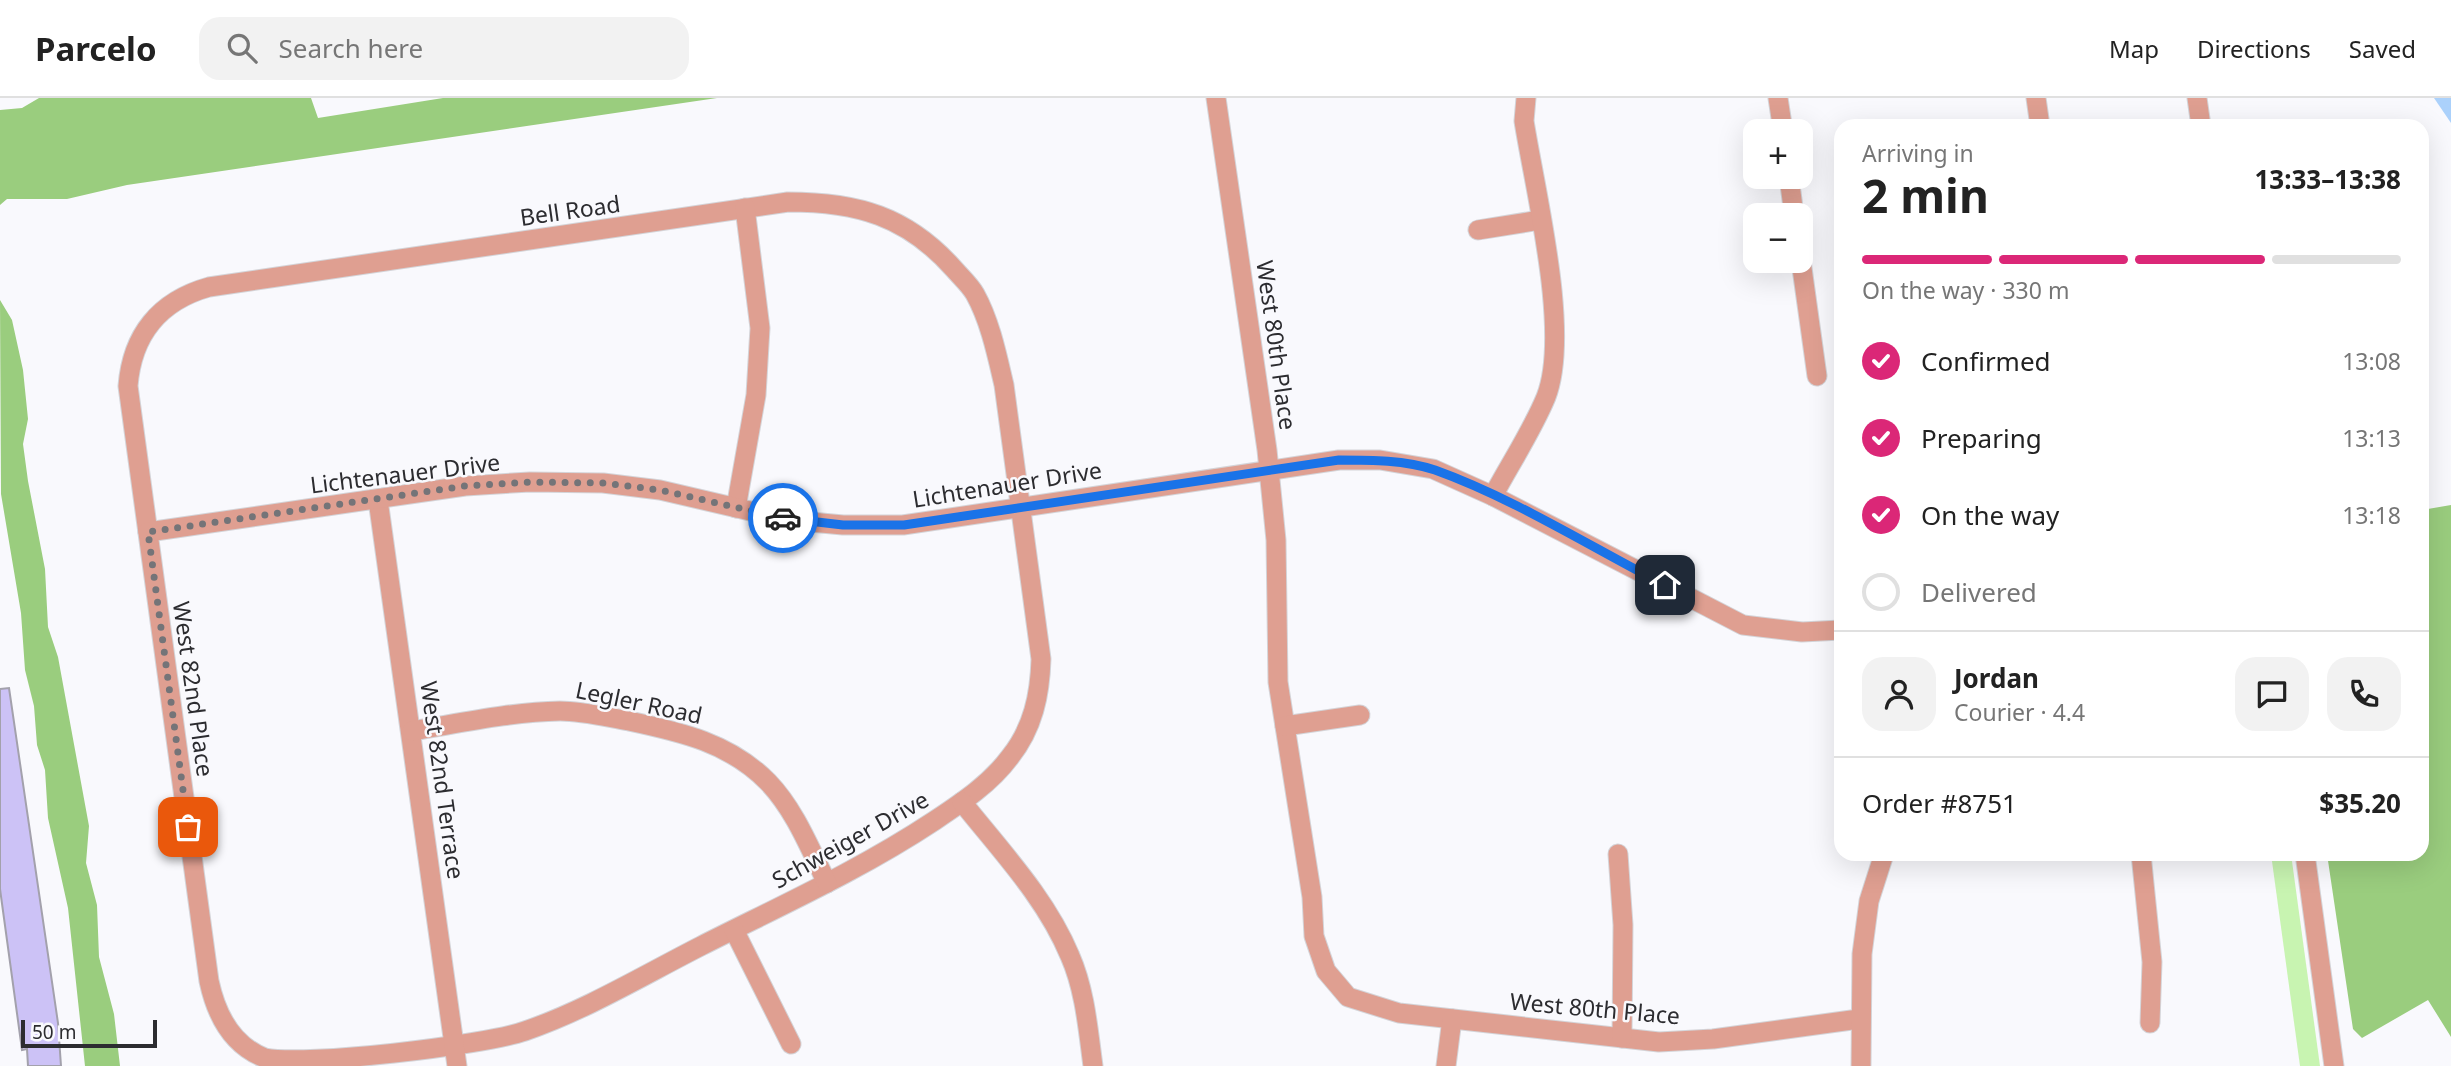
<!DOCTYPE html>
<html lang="en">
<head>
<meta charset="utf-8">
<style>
	:root { --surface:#fff; --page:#f2f2f2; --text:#222; --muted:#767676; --line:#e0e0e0; --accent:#db2777 }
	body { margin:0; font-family:"Noto Sans",sans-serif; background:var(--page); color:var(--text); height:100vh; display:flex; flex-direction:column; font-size:26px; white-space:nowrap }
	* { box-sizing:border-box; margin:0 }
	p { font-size:23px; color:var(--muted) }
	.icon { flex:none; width:38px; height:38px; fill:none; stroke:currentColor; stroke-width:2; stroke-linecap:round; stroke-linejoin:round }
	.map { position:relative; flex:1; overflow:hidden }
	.panel { position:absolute; left:1834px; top:21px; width:595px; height:742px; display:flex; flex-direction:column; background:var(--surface); border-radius:21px; box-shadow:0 7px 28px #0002 }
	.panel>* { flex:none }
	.buttons { position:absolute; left:1743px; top:21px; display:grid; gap:14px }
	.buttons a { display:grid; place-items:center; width:70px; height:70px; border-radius:14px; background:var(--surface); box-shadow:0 7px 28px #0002; font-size:35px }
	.scale { position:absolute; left:21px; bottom:18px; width:136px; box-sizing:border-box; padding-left:7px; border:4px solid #2c2c30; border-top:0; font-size:19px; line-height:24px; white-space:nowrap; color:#2c2c30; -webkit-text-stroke:5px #f9f9fd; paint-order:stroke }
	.pin { position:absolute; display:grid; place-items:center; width:60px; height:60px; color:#fff; margin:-30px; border-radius:14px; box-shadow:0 4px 10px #0006 }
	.courier { position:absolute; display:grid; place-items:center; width:70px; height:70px; margin:-35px; border:5px solid #1a73e8; border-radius:50%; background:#fff; color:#222; box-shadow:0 2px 9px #0007 }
	.overview em { font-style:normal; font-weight:700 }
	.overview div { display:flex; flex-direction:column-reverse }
	.overview { display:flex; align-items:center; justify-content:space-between; height:119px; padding:0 28px }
	h1 { font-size:46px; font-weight:700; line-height:52px }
	.bar { display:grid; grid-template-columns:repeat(4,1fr); gap:10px 7px; align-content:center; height:84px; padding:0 28px }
	.bar i { height:9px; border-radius:5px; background:var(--line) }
	.bar .current { background:var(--accent) }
	.bar p { grid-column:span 4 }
	.line { display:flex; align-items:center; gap:18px; padding:0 28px; border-top:2px solid var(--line) }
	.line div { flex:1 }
	.round { display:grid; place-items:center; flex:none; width:74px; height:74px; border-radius:21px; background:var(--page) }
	ol { padding:0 28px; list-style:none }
	li { display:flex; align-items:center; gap:21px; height:77px }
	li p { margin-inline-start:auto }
	li .icon { padding:7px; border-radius:50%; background:var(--accent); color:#fff; stroke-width:4 }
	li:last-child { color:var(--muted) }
	li i { width:38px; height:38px; border:4px solid var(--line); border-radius:50% }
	header { display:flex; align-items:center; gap:42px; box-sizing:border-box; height:98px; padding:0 35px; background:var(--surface); border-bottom:2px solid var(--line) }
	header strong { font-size:33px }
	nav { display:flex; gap:38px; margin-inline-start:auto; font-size:24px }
	.search { width:490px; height:63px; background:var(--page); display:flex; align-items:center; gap:18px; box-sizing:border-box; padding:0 24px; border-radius:21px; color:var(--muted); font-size:26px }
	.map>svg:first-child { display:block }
	.green { fill:#c8f4b1 }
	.forest { fill:#9acd7e }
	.water { fill:#abd1fb }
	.building { fill:#ccc2f6; stroke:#a3a1ac; stroke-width:2 }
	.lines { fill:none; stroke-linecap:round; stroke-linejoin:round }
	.minor-casing { stroke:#d4d4d8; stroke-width:21 }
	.minor { stroke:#df9f91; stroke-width:19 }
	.done { stroke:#747478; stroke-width:7; stroke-dasharray:0 12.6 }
	.route { stroke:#1a73e8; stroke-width:9 }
	.labels { text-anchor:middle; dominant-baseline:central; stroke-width:5; stroke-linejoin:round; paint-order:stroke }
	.street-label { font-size:23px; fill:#2c2c30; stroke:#f9f9fd }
</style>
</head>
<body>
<header>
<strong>Parcelo</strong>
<div class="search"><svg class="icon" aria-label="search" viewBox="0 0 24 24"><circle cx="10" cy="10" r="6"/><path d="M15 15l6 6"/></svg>Search here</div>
<nav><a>Map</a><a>Directions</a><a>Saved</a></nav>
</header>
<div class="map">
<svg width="2451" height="968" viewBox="0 0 2451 968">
	<rect width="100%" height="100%" fill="#f9f9fd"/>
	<polygon class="green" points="2271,756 2291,756 2320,968 2300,968"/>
	<g class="forest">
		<polygon points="39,0 311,0 318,20 443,0 717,0 127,87 67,101 7,101 0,107 0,12 22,10"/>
		<polygon points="0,202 12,222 23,272 28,321 23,346 28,383 45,471 48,529 58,559 89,728 86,765 97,807 99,859 114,916 120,968 85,968 68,810 48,720 45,672 37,647 34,608 25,572 21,515 1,396"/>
		<polygon points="2451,407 2451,939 2428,902 2362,940 2353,931 2327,756 2422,756 2422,412"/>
	</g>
	<polygon class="water" points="2434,0 2451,0 2451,25"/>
	<polygon class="building" points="9,590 58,925 61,968 28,968 27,951 22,952 0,791 0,591"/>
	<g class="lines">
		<defs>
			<g id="minor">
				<polyline points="1216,0 1267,352 1276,442 1278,584 1312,799 1314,838 1326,873 1348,899 1399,915 1659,944 1713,941 1859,921"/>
				<polyline points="1778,0 1783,33"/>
				<polyline points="2036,0 2040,28"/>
				<polyline points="2197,0 2201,28"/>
				<polyline points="1789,79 1794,117"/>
				<path d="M788,104C857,104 907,118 954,171C961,179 970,187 975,196C990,223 997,257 1004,287L1041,561C1040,597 1033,630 1010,659C990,686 961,705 934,723C860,772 780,808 701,848C644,877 586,912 525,933C481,948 306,968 265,960C231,947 216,916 209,883L128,288C132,237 159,203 209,189Z"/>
				<polyline points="1478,132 1540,122"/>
				<polyline points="1801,163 1817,278"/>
				<path d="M1493,398C1510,366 1532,333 1546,299C1571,235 1535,93 1524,23L1526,0"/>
				<polyline points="378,402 457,968"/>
				<polyline points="736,410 756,297 760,230 745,110"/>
				<polyline points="148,434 465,388 530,384 603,385 660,392 789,422 843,427 903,427 1339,362 1380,362 1433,371 1493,398 1743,527 1802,534 1841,532"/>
				<polyline points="1285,628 1360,617"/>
				<path d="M412,633C461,625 511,614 560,613C583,613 606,619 629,623C681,634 730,645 768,684C795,712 810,751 827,785"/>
				<path d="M962,704C1001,753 1046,800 1070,858C1085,892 1088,931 1093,968"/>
				<polyline points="1618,756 1623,827 1622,940"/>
				<polyline points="2141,756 2152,864 2150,925"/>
				<polyline points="2305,756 2334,968"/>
				<polyline points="734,832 791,946"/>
				<polyline points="1446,968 1452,921"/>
				<polyline points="1861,968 1862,856 1869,803 1884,756"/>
			</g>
		</defs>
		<use href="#minor" class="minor-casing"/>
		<use href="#minor" class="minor"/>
	</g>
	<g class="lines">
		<polyline class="done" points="188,729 148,434 465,388 530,384 603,385 660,392 783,420"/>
		<path class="route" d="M783,420L843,427H904L1339,362C1371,362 1405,362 1435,372C1513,400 1591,449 1665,487"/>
	</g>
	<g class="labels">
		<g class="street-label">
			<text transform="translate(570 112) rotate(-8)">Bell Road</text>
			<text transform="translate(1277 247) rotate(82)">West 80th Place</text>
			<text transform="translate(405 375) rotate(-7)">Lichtenauer Drive</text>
			<text transform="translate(1007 386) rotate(-9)">Lichtenauer Drive</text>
			<text transform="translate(194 591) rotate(82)">West 82nd Place</text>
			<text transform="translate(639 604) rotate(12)">Legler Road</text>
			<text transform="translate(443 682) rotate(82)">West 82nd Terrace</text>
			<text transform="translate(850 741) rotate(-29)">Schweiger Drive</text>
			<text transform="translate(1595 910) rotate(5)">West 80th Place</text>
		</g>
	</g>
</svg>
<div class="buttons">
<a>+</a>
<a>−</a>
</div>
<div class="scale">50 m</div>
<div class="pin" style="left:188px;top:729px;background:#ea580c"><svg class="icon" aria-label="bag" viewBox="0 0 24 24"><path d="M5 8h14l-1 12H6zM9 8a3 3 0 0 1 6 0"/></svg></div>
<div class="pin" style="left:1665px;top:487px;background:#1f2937"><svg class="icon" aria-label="home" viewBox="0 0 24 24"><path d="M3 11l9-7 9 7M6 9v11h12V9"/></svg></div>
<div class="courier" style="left:783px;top:420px"><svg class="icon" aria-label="car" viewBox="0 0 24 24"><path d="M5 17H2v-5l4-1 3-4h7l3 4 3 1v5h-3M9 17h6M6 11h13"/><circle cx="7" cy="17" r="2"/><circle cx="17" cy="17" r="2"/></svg></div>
<section class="panel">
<div class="overview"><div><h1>2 min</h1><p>Arriving in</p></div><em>13:33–13:38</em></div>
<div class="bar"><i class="current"></i><i class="current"></i><i class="current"></i><i></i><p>On the way · 330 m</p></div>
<ol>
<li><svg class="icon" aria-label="check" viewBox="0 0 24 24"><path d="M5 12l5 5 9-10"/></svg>Confirmed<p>13:08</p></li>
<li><svg class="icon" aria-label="check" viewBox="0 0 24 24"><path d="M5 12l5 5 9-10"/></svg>Preparing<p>13:13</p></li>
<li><svg class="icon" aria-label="check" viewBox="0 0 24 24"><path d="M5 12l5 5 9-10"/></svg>On the way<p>13:18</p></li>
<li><i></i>Delivered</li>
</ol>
<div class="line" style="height:126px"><a class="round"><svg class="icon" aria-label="person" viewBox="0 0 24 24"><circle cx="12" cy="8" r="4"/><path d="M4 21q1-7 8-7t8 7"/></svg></a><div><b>Jordan</b><p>Courier · 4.4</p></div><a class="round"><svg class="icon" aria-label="chat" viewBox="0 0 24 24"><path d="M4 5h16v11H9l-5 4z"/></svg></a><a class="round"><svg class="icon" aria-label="phone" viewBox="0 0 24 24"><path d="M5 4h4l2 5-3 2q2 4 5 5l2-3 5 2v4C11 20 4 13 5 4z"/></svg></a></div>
<div class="line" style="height:91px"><div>Order #8751</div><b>$35.20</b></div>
</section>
</div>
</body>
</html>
